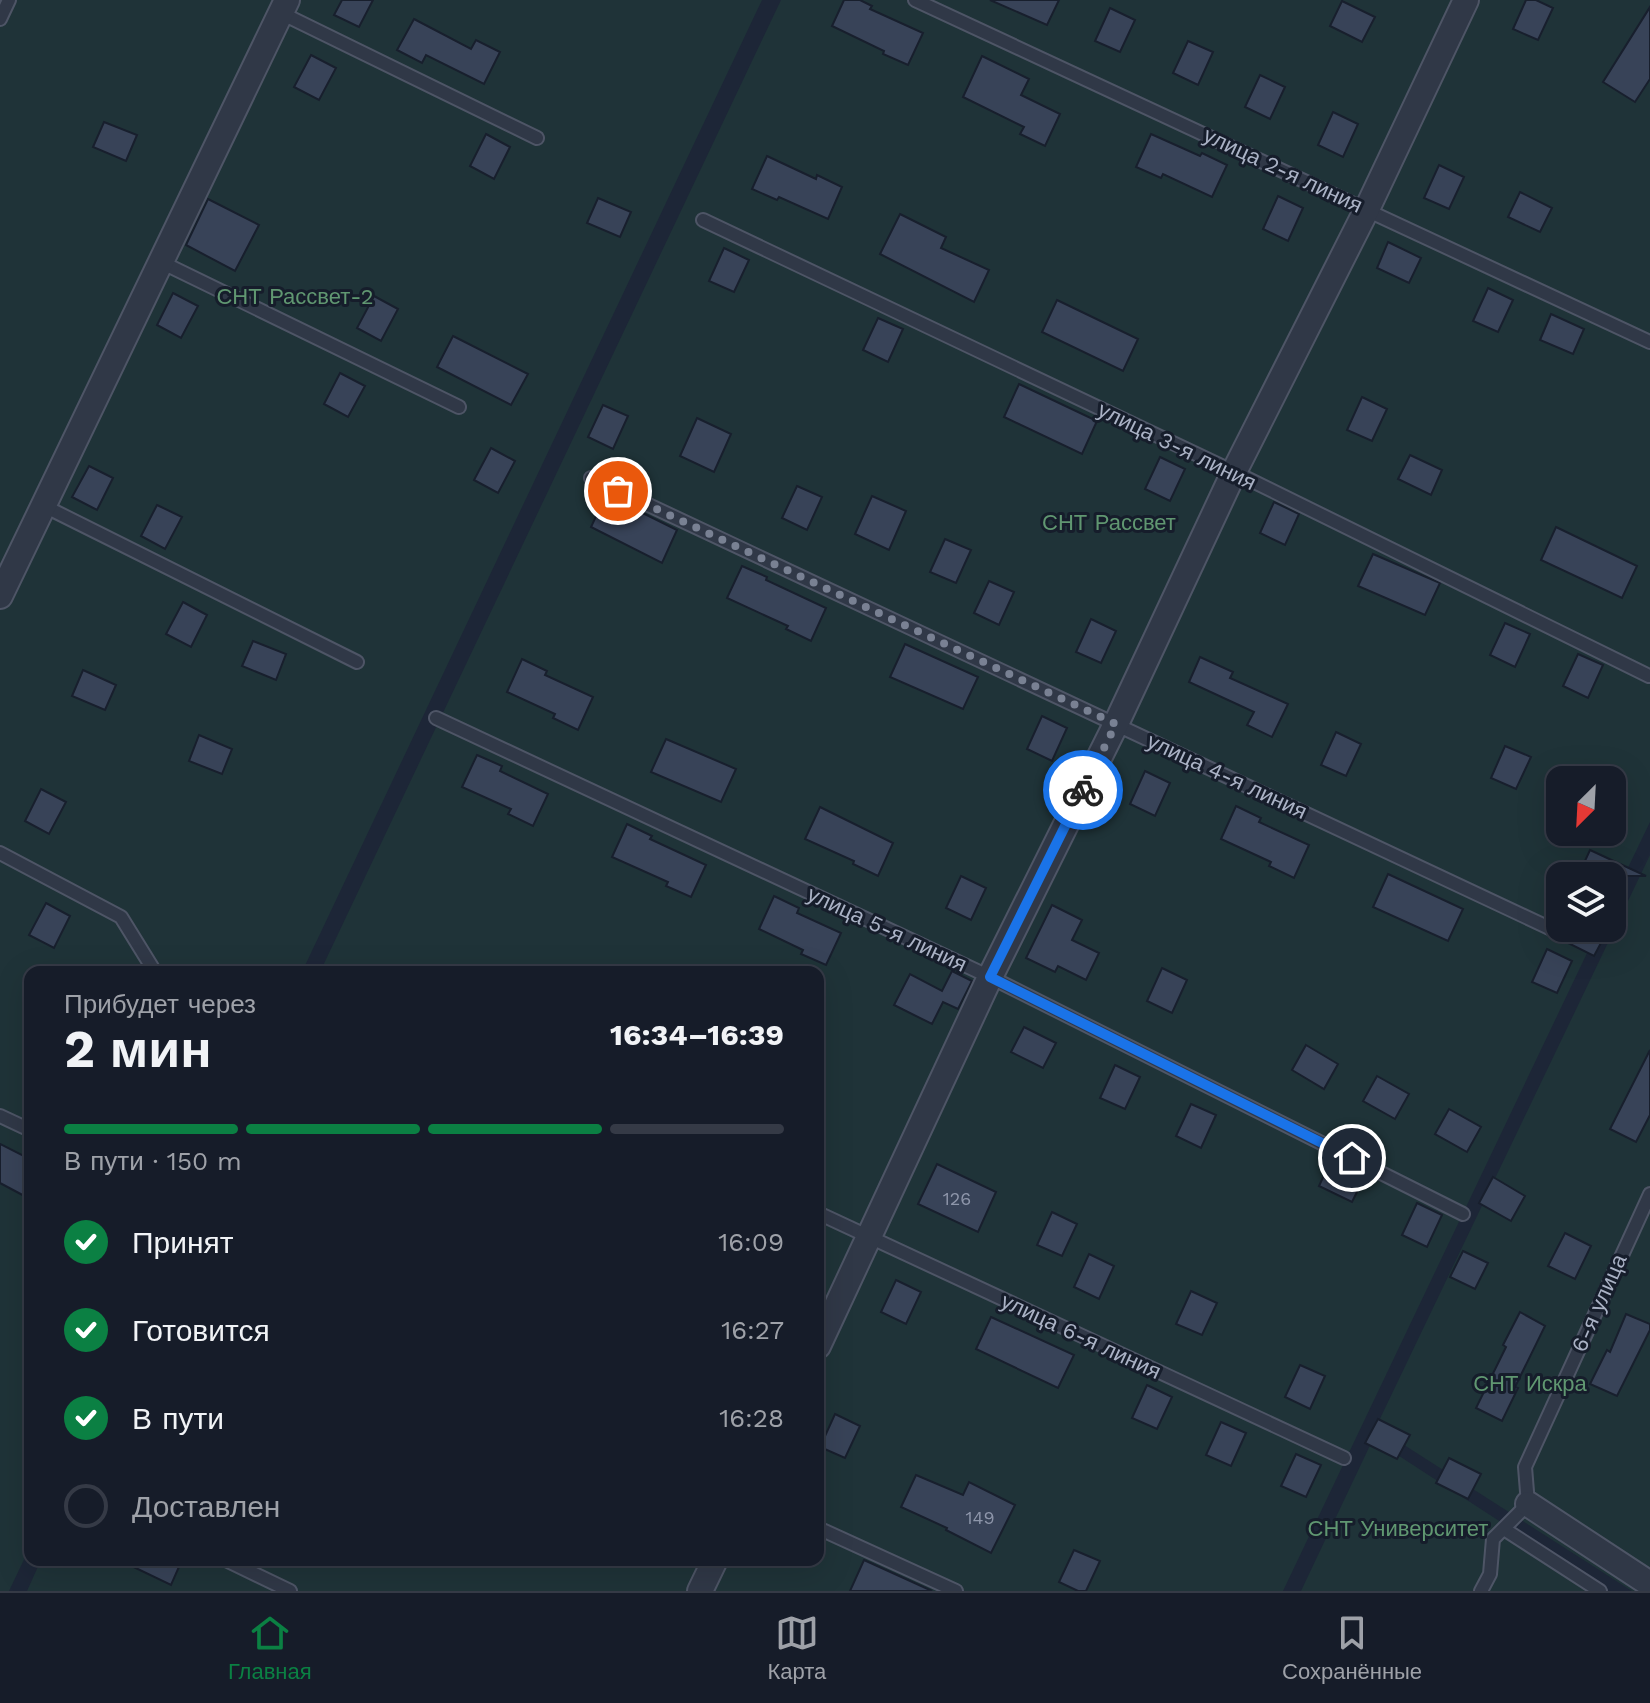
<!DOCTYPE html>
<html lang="ru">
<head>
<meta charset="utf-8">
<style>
	:root { --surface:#161c29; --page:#1f2531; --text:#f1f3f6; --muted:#9ea1a8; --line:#353a46; --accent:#0b8043 }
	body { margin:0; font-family:"Work Sans",sans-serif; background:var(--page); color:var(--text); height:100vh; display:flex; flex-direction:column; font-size:30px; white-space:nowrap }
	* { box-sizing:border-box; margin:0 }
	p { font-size:26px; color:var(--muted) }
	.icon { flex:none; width:44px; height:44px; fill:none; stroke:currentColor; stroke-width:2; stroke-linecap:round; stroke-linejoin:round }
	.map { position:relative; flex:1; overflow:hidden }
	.panel { position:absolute; left:24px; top:966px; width:800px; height:600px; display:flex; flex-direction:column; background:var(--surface); border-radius:16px; box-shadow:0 8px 32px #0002,0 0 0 2px var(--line) }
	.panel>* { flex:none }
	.needle { width:52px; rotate:204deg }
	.buttons { position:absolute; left:1546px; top:766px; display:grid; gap:16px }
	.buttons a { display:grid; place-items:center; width:80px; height:80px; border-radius:16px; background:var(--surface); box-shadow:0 8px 32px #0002,0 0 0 2px var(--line); font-size:40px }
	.pin { position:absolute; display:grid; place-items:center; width:68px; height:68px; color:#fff; margin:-34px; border:4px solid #fff; border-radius:50%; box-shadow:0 2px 8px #0007 }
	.courier { position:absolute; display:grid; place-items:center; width:80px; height:80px; margin:-40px; border:6px solid #1a73e8; border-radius:50%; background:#fff; color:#222; box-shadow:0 2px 10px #0007 }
	.headline em { font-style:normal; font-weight:700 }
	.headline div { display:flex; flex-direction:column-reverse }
	.headline { display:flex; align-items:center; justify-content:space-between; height:136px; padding:0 40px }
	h1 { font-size:52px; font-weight:700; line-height:60px }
	.bar { display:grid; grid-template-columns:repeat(4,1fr); gap:12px 8px; align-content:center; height:96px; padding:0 40px }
	.bar i { height:10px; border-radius:6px; background:var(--line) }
	.bar .active { background:var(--accent) }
	.bar p { grid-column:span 4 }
	ol { padding:0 40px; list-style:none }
	li { display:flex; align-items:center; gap:24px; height:88px }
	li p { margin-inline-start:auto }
	li .icon { padding:8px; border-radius:50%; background:var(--accent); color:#fff; stroke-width:4 }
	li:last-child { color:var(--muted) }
	li i { width:44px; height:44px; border:4px solid var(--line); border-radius:50% }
	.tab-bar { display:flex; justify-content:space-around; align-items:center; height:112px; border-top:2px solid var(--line); background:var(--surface); font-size:22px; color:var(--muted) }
	.tab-bar a { display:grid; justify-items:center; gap:4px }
	.tab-bar .active { color:var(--accent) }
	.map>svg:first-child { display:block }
	.green { fill:#1f3338; fill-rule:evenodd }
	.building { fill:#384358; stroke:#181f2d; stroke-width:2 }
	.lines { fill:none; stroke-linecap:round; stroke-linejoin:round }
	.service-casing { stroke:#4e5566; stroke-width:16 }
	.minor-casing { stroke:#4e5566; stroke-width:28 }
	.service { stroke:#303847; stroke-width:12 }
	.minor { stroke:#303847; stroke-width:24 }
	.done { stroke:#798193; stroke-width:8; stroke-dasharray:0 14.4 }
	.route { stroke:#1a73e8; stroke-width:10 }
	.labels { text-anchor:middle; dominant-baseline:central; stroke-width:6; stroke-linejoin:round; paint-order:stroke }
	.number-label { font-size:18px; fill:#8e96aa }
	.street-label { font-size:22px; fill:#aab2c5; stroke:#161d2b }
	.park-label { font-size:22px; fill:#609771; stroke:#161d2b }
</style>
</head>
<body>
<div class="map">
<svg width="1650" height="1591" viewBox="0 0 1650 1591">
	<rect width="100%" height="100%" fill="#1d2637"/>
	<g class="green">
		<polygon points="0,0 762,0 302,972 30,972 30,1547 9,1591 0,1591"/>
		<path d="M781,0H1650V822L1612,901V876H1560V928H1599L1283,1591H27L41,1560H818V972H320ZM1560,780H1612V832H1560Z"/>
		<polygon points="1650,855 1650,1591 1632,1591 1376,1427"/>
		<polygon points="1373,1439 1607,1591 1301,1591"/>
	</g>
	<g class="building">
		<polygon points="342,0 373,0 359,27 334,15"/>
		<polygon points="844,0 860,0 872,6 870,9 923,33 908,65 883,54 884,51 832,26"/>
		<polygon points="990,0 1059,0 1047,25"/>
		<polygon points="1526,0 1536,0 1553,8 1538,40 1513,29"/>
		<polygon points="1342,1 1375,17 1362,42 1330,26"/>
		<polygon points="1650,7 1650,79 1635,102 1603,82"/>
		<polygon points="1110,8 1135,20 1120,52 1095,41"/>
		<polygon points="414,19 471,49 476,40 500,52 484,84 426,55 422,63 397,50"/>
		<polygon points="1188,41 1213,52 1198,85 1173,73"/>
		<polygon points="311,55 336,68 319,100 294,87"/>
		<polygon points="982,56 1029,79 1021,95 1060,114 1045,146 1020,134 1024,127 963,97"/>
		<polygon points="1260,75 1285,87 1270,119 1245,107"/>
		<polygon points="1333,112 1358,124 1343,157 1318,145"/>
		<polygon points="104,122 137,135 126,161 93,147"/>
		<polygon points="486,134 510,147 494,179 470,166"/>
		<polygon points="1151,134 1200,156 1202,153 1227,165 1212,197 1163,174 1161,178 1136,167"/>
		<polygon points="767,156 816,179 817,175 842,187 828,219 779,197 777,200 752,189"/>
		<polygon points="1439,165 1464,177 1449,209 1424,198"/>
		<polygon points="1520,192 1552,208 1540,232 1508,217"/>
		<polygon points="1278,196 1303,208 1288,241 1263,229"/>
		<polygon points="598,198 631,212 620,237 587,223"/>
		<polygon points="208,199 259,225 235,271 186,245"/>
		<polygon points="900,214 946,237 941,248 989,270 974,302 880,254"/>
		<polygon points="1388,242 1421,258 1409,283 1377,268"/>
		<polygon points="724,248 749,260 734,292 709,281"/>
		<polygon points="1488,288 1513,300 1498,332 1473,321"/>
		<polygon points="173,293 198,306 181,338 157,325"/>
		<polygon points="374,296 398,309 381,341 357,328"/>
		<polygon points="1057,300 1138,339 1123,371 1042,332"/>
		<polygon points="1551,314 1584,329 1573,354 1540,340"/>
		<polygon points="878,318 903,329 888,362 863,350"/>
		<polygon points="453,336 528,374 511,405 437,367"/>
		<polygon points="340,373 365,386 348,417 324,404"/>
		<polygon points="1019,384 1097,421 1082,454 1004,417"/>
		<polygon points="1362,397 1387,409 1372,441 1347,430"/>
		<polygon points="603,405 628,416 613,449 588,437"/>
		<polygon points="697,418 731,434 714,472 680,456"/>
		<polygon points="491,448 515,461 498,493 474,480"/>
		<polygon points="1410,455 1442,470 1431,495 1398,479"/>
		<polygon points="1160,457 1185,469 1170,501 1145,489"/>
		<polygon points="89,466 113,478 97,510 72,497"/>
		<polygon points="797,486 822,497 807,530 782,518"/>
		<polygon points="606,495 677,530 662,563 591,527"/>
		<polygon points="872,496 906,511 889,550 855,534"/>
		<polygon points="1274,502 1299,514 1285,545 1260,533"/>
		<polygon points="157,505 182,517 165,549 141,536"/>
		<polygon points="1556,527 1637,566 1622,598 1541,560"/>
		<polygon points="945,539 971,550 956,583 930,572"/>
		<polygon points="1373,554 1440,583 1425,615 1358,586"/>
		<polygon points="742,566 767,577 766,580 826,608 811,641 786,629 788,626 727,598"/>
		<polygon points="989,581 1014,592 999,625 974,613"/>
		<polygon points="183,602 207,615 191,647 166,634"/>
		<polygon points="1091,619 1116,631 1101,663 1076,652"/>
		<polygon points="1505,623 1530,634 1515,667 1490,655"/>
		<polygon points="253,641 286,654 276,680 242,666"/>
		<polygon points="905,644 978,677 963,709 890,677"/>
		<polygon points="1578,654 1603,665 1588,698 1563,686"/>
		<polygon points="1200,657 1233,672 1230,678 1288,704 1272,737 1247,725 1254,712 1189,682"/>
		<polygon points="522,659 547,671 545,675 593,697 578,730 553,718 555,714 507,692"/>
		<polygon points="83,670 116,685 105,710 72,696"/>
		<polygon points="1042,716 1067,728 1052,761 1027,749"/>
		<polygon points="1336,732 1361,744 1346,776 1321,765"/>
		<polygon points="199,735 232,749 222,774 189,761"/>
		<polygon points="666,739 736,769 721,802 651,772"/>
		<polygon points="1505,746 1531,757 1516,789 1491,778"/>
		<polygon points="477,755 502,766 500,771 548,794 533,826 508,814 511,809 462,787"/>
		<polygon points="1145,771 1170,783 1155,816 1130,804"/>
		<polygon points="41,789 66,802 49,834 25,821"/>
		<polygon points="1236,806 1261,818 1259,822 1309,845 1294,878 1269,866 1271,862 1221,839"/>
		<polygon points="820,807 893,843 878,876 853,864 854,861 805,839"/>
		<polygon points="627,824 652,836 650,839 706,865 691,897 666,886 668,882 612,857"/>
		<polygon points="1590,850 1646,876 1578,876"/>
		<polygon points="1388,874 1463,909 1448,941 1373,907"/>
		<polygon points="961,876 986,888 971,920 946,908"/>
		<polygon points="774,896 799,908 797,913 841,933 826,965 801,954 803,950 759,929"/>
		<polygon points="46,903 70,916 54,948 29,935"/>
		<polygon points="1052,905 1082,920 1072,940 1099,953 1086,980 1058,966 1055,972 1026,958"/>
		<polygon points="1567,928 1609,928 1594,956 1564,941 1568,936"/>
		<polygon points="1547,949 1572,961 1557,993 1532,982"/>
		<polygon points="1162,968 1187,980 1172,1013 1147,1001"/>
		<polygon points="952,971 972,981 958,1009 943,1002 932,1024 894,1005 910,974 942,991"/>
		<polygon points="1024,1027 1056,1043 1043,1068 1011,1052"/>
		<polygon points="1306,1045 1338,1064 1324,1089 1292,1070"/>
		<polygon points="1650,1050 1650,1115 1636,1142 1610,1129"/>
		<polygon points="1115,1065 1140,1077 1125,1109 1100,1098"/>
		<polygon points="1377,1076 1409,1094 1395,1119 1363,1101"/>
		<polygon points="1191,1104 1216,1115 1201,1148 1176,1136"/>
		<polygon points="1449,1109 1481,1127 1467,1152 1435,1134"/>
		<polygon points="0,1144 30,1159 30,1199 0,1183"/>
		<polygon points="1331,1160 1365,1176 1352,1202 1319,1186"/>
		<polygon points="937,1164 996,1192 978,1232 918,1204"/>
		<polygon points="1493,1177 1525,1196 1511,1221 1479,1203"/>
		<polygon points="1417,1203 1442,1215 1427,1247 1402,1235"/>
		<polygon points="1052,1212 1077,1224 1062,1256 1037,1245"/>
		<polygon points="1565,1233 1591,1246 1575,1279 1548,1266"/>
		<polygon points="1463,1251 1488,1263 1475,1289 1450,1277"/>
		<polygon points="1089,1254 1114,1266 1099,1299 1074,1287"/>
		<polygon points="896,1280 921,1292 906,1324 881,1312"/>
		<polygon points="1191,1291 1217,1303 1202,1335 1176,1324"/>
		<polygon points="1520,1312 1545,1326 1515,1387 1518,1388 1502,1421 1476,1408 1506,1347 1503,1345"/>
		<polygon points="1626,1314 1650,1324 1650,1330 1617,1396 1590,1384 1607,1350 1610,1352"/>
		<polygon points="991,1317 1074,1355 1058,1388 976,1349"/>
		<polygon points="1300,1365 1325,1376 1310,1409 1285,1397"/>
		<polygon points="1147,1385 1172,1397 1157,1429 1132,1418"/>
		<polygon points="835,1414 860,1426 845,1458 820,1447"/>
		<polygon points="1378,1419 1410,1435 1397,1459 1365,1443"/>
		<polygon points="1221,1422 1246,1433 1231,1466 1206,1455"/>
		<polygon points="1296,1454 1321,1465 1306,1497 1281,1486"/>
		<polygon points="1449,1458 1481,1474 1468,1499 1436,1483"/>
		<polygon points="916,1475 963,1495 969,1482 1015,1505 991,1553 946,1530 947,1528 901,1507"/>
		<polygon points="1074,1550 1100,1561 1086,1591 1078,1591 1059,1582"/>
		<polygon points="119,1560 182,1560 171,1585"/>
		<polygon points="864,1560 932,1591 850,1591"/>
	</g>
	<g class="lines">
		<defs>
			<g id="service">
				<polyline points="915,0 1650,342"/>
				<polyline points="281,13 537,138"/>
				<polyline points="0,19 9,0"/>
				<polyline points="703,220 1234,472 1649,676"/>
				<polyline points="161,262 459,407"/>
				<polyline points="591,478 1560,933"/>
				<polyline points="44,506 357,662"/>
				<polyline points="436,718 990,977 1463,1214"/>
				<polyline points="0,853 121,917 155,972"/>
				<polyline points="0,1116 30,1130"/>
				<polyline points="818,1213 1344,1458"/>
				<polyline points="818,1528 956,1591"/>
				<polyline points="1504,1529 1600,1591"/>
				<polyline points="226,1560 290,1591"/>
				<polyline points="1481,1591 1490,1574 1493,1539 1528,1504 1525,1467 1650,1194"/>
			</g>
			<g id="minor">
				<polyline points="0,596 287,0"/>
				<polyline points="818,1346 990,977 1116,724 1234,472 1367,209 1466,0"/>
				<polyline points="1528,1504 1650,1584"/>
				<polyline points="700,1591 715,1560"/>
			</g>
		</defs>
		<use href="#service" class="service-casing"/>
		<use href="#minor" class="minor-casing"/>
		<use href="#service" class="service"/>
		<use href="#minor" class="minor"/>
	</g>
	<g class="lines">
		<polyline class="done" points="618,491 1116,724 1083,790"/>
		<polyline class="route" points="1083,790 990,977 1352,1158"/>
	</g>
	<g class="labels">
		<g class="number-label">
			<text x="957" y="1198">126</text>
			<text x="980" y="1517">149</text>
		</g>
		<g class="street-label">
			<text transform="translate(1283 170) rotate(25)">улица 2-я линия</text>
			<text transform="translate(1177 446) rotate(26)">улица 3-я линия</text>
			<text transform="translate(1227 776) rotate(25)">улица 4-я линия</text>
			<text transform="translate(887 929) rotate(25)">улица 5-я линия</text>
			<text transform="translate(1599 1303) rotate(-66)">6-я улица</text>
			<text transform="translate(1081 1336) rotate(25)">улица 6-я линия</text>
		</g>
		<g class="park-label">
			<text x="295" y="296">СНТ Рассвет-2</text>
			<text x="1109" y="522">СНТ Рассвет</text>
			<text x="1530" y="1383">СНТ Искра</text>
			<text x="1398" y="1528">СНТ Университет</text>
		</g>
	</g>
</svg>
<div class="buttons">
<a><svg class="needle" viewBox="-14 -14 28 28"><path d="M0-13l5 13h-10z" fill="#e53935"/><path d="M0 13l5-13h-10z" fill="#9ea1a8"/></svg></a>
<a><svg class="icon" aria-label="layers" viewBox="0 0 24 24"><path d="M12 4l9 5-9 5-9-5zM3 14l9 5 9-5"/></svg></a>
</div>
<div class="pin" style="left:618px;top:491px;background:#ea580c"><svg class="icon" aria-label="bag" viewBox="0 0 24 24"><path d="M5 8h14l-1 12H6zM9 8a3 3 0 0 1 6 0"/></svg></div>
<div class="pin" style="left:1352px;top:1158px;background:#1f2937"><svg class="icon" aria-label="home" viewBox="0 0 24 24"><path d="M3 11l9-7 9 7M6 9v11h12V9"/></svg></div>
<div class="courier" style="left:1083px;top:790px"><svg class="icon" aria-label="bike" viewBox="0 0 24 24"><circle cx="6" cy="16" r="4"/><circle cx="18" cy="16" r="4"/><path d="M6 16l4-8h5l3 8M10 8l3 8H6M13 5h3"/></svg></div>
<section class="panel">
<div class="headline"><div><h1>2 мин</h1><p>Прибудет через</p></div><em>16:34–16:39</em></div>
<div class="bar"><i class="active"></i><i class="active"></i><i class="active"></i><i></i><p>В пути · 150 m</p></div>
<ol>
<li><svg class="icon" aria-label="check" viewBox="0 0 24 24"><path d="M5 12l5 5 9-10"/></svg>Принят<p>16:09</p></li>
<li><svg class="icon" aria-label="check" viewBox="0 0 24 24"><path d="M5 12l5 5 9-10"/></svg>Готовится<p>16:27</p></li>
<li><svg class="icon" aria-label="check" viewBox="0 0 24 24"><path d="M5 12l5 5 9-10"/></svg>В пути<p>16:28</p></li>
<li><i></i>Доставлен</li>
</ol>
</section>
</div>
<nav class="tab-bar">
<a class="active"><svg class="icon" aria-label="home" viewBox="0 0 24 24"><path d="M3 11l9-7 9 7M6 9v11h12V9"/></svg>Главная</a>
<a><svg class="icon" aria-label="map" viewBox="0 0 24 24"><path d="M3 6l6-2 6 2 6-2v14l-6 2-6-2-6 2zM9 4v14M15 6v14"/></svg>Карта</a>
<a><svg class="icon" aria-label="saved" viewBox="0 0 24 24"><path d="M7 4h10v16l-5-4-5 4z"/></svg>Сохранённые</a>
</nav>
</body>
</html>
